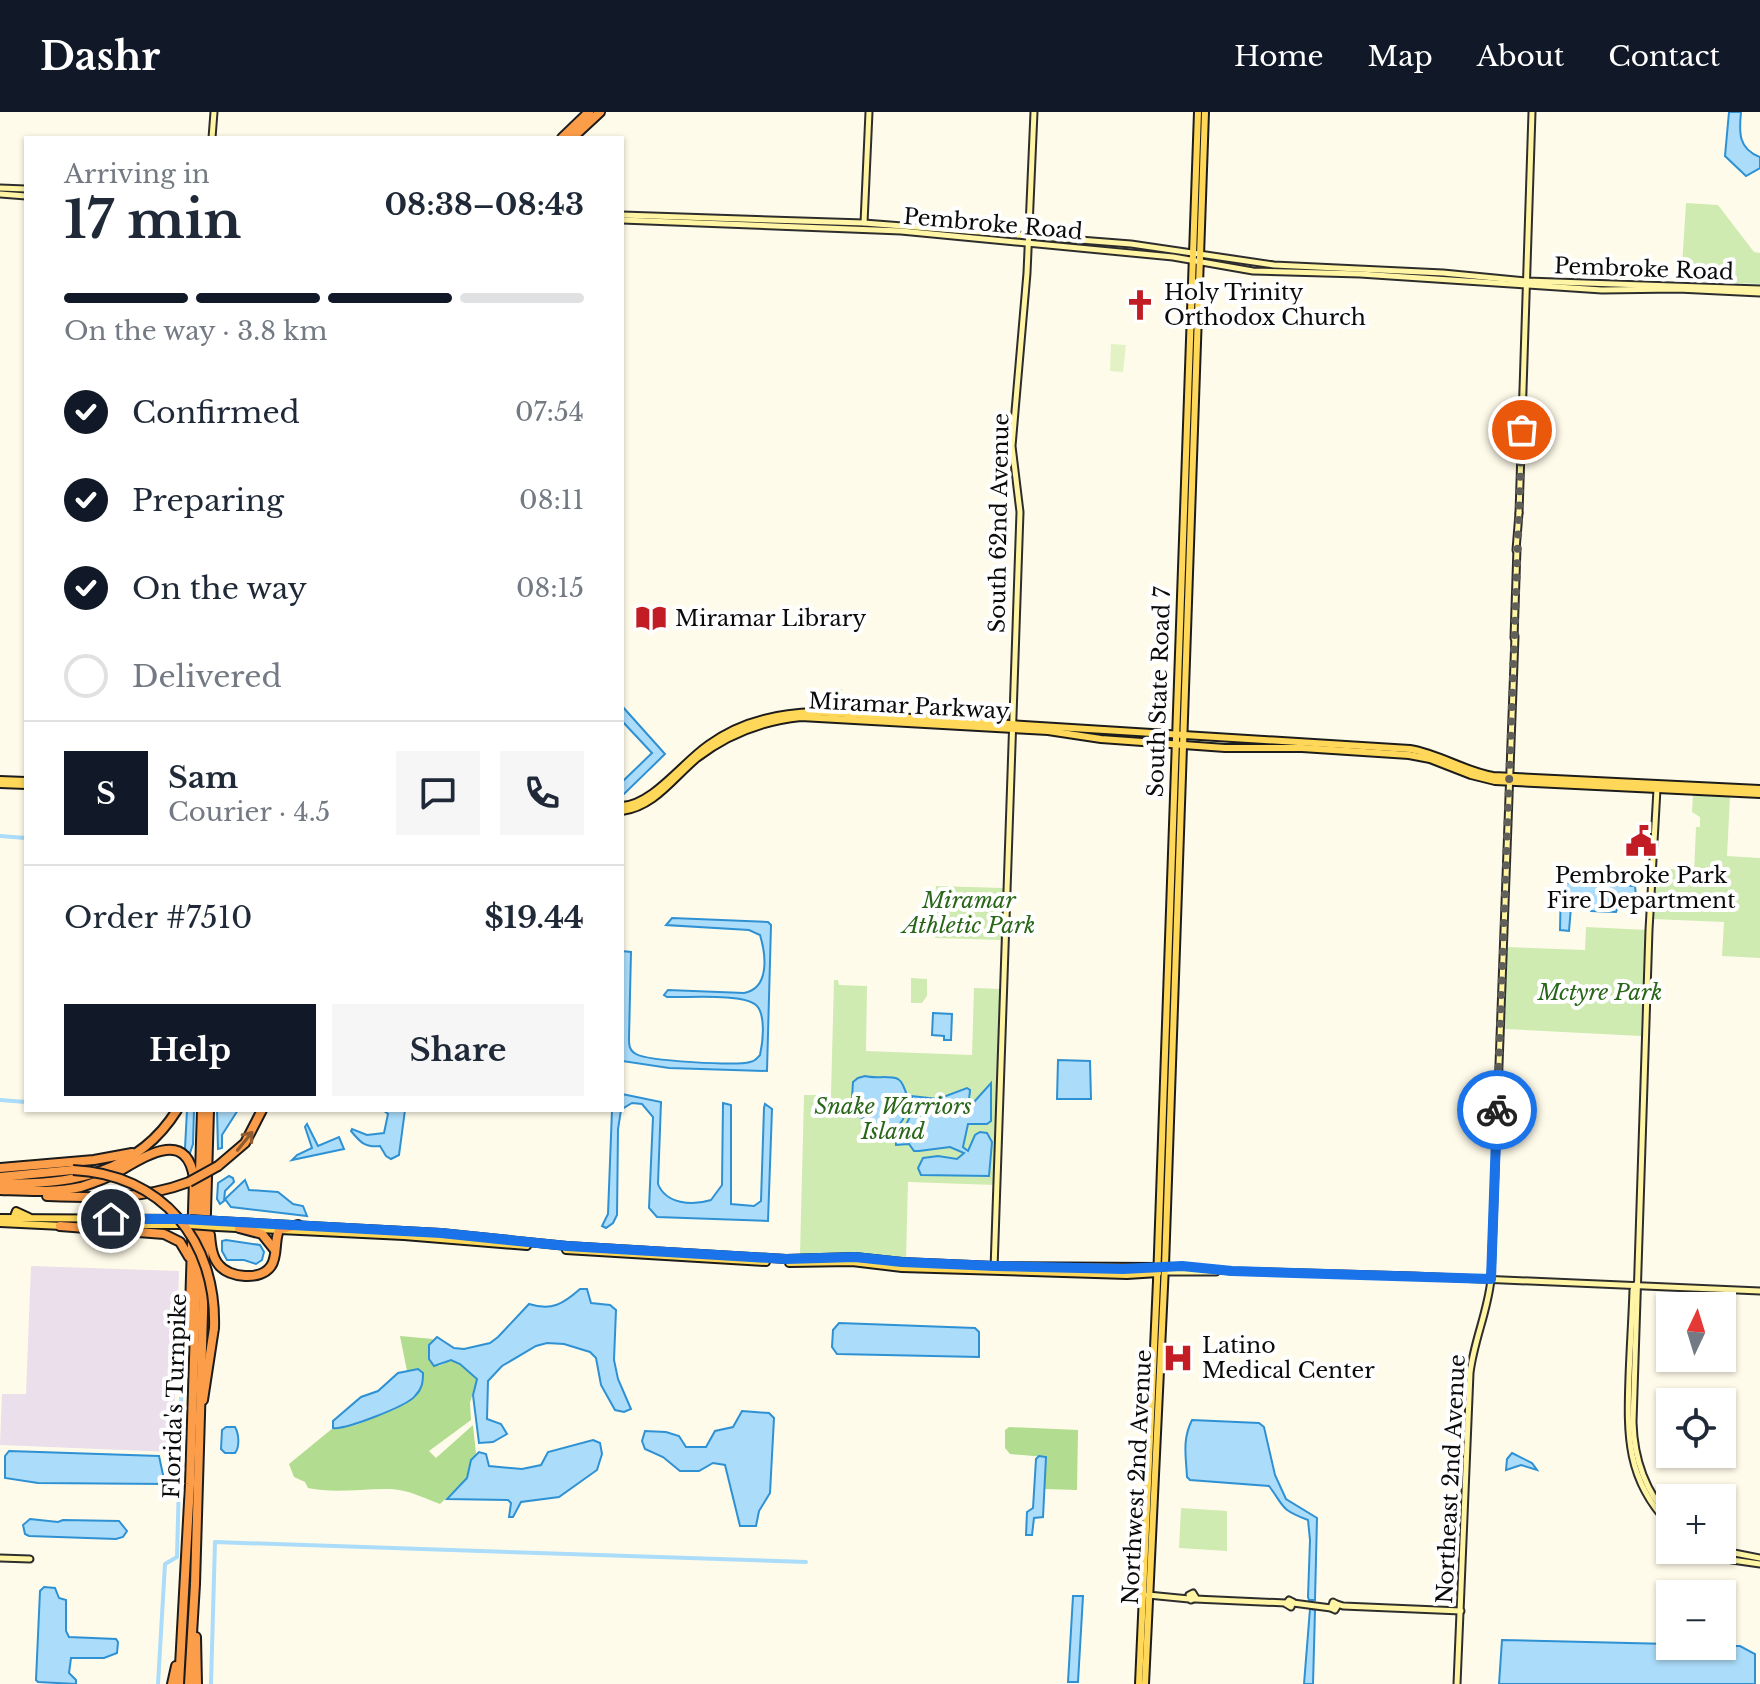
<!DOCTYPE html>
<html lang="en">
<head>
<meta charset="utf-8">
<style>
	:root { --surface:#fff; --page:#f6f6f7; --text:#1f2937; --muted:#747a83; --line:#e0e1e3; --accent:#111827 }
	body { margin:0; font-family:"Libre Baskerville",serif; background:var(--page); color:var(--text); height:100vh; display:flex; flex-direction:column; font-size:30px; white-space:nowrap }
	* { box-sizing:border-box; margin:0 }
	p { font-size:26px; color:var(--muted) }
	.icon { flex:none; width:44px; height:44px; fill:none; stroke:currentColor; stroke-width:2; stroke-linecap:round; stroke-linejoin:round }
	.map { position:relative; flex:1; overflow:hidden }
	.drawer { position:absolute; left:24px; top:24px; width:600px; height:976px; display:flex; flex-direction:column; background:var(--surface); border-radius:0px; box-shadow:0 2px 6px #0004 }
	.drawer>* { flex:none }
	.needle { width:52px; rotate:4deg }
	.fabs { position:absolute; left:1656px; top:1180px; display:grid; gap:16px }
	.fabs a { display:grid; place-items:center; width:80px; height:80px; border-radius:0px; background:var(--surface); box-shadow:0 2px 6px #0004; font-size:40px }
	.pin { position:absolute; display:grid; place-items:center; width:68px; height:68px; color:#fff; margin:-34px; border:4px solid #fff; border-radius:50%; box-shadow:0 2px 8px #0007 }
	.courier { position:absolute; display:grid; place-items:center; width:80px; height:80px; margin:-40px; border:6px solid #1a73e8; border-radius:50%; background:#fff; color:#222; box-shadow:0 2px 10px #0007 }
	.overview em { font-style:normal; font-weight:800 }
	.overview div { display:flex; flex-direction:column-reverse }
	.overview { display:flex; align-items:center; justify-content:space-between; height:136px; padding:0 40px }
	h1 { font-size:52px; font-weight:800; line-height:60px }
	.bar { display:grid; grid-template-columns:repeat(4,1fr); gap:12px 8px; align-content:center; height:96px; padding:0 40px }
	.bar i { height:10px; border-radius:6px; background:var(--line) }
	.bar .active { background:var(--accent) }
	.bar p { grid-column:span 4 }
	.line { display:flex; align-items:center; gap:20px; padding:0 40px; border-top:2px solid var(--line) }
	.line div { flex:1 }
	.round { display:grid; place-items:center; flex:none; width:84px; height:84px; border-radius:0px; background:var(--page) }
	ol { padding:0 40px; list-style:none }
	li { display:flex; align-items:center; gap:24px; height:88px }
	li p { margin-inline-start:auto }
	li .icon { padding:8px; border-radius:50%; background:var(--accent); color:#fff; stroke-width:4 }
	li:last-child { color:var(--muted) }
	li i { width:44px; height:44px; border:4px solid var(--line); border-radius:50% }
	.primary-button { display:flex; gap:16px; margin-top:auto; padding:16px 40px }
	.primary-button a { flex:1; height:92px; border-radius:0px; background:var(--accent); color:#fff; font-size:32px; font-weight:800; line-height:92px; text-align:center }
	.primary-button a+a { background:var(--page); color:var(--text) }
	header { display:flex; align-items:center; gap:48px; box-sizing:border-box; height:112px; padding:0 40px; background:var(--accent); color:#fff }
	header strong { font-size:38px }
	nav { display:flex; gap:44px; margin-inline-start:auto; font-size:28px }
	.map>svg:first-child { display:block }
	.industrial { fill:#eadfeb }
	.green { fill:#cfebb2 }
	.forest { fill:#b2dc90 }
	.pitch { fill:#e2f2c4 }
	.water { fill:#abdcf9; stroke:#2e91d4; stroke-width:2 }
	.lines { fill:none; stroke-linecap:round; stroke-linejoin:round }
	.canal { stroke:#abdcf9; stroke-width:4 }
	.secondary-casing { stroke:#2d2d2d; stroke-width:9 }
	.primary-casing { stroke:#1c1c1c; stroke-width:10 }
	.highway-casing { stroke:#1c1c1c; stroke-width:12 }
	.secondary { stroke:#fff5a5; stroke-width:5 }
	.primary { stroke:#ffd85a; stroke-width:6 }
	.highway { stroke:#fc9d4a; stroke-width:8 }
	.primary-bridge-casing { stroke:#1c1c1c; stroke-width:10; stroke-linecap:butt }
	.highway-bridge-casing { stroke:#1c1c1c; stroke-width:12; stroke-linecap:butt }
	.primary-bridge { stroke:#ffd85a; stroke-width:6 }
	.highway-bridge { stroke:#fc9d4a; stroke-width:8 }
	.oneway { stroke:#905b2e }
	.done { stroke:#605f59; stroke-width:8; stroke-dasharray:0 14.4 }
	.route { stroke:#1a73e8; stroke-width:10 }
	.labels { text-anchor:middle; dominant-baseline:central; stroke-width:8; stroke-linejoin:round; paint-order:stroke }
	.street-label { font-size:22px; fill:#0b0b0b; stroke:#fff }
	.poi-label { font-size:22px; fill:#0b0b0b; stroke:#fff; text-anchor:start }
	.park-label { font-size:22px; font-style:italic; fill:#296619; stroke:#fff }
</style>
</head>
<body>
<header>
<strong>Dashr</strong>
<nav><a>Home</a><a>Map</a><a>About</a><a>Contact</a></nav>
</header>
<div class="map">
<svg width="1760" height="1572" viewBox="0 0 1760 1572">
	<rect width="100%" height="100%" fill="#fffbea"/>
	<polygon class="industrial" points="31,1154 179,1159 173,1340 0,1333 2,1282 26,1282"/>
	<g class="green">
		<polygon points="1686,91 1718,93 1754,140 1760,141 1760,172 1681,169"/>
		<polygon points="842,577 840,597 822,597 823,579"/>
		<polygon points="1693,683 1730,685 1727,744 1760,746 1760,846 1722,844 1724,810 1653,807 1655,756 1688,758 1688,761 1694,761 1696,715 1700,715 1700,705 1692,700"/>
		<polygon points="936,774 1003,776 1002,828 935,826"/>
		<polygon points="1586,815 1648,818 1647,841 1644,842 1641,924 1505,917 1507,835 1585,838"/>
		<polygon points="911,866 927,867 927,884 922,891 911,891"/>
		<polygon points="834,868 838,868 839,873 867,874 866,939 972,943 974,876 1001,877 995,1073 908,1070 906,1147 850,1141 800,1142 804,983 831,983"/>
		<polygon points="1181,1396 1227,1399 1227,1439 1179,1436"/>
	</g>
	<g class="forest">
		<path d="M400,1224L433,1227L429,1233L439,1254L451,1248L460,1251L477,1267L470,1291L471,1308L429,1339L436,1346L473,1313L476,1342L467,1366L440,1392C424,1386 409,1378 391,1377C363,1376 336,1382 308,1376L305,1370L294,1365L289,1352L333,1316L356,1313L405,1292L421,1277L418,1257L407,1259Z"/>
		<polygon points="1009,1315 1078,1318 1077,1378 1044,1377 1045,1345 1010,1342 1005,1336 1005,1318"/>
	</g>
	<polygon class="pitch" points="1111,232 1126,233 1123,260 1110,259"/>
	<g class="water">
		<path d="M1729,0H1741C1739,20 1738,37 1760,45V56L1746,64L1725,44Z"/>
		<polygon points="622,594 665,642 622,684 622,670 652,641 622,609"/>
		<polygon points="1561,771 1635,774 1636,784 1621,787 1616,800 1591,799 1583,786 1570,785 1568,790 1571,795 1569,819 1560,818"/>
		<path d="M672,806L768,810L771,813L767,959L669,956L622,949V839L631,840L629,926C629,933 629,938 636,942C647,949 737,954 750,950C756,949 756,947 760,943C763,930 766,902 756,893C742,881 686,886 667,885L664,883L668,878L744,881C770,876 766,843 760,823L749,818L666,813Z"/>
		<polygon points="933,901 952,902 951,928 944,928 944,924 932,923"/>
		<polygon points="1058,948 1090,949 1091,987 1057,987"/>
		<path d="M865,964C875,967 889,963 898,967C903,970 902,972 905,978C912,993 906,1006 895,1018L881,1011L868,1016L863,1006L851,1003L853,970L858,966Z"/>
		<polygon points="991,971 991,1009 987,1012 968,1012 963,1035 968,1039 975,1023 980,1020 987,1021 992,1030 989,1064 921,1063 918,1056 923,1046 938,1044 957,1047 964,1041 950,1035 919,1039 914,1039 909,1032 896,1033 895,1023 904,1025 908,1021 906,1013 911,1002 912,984 938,987 967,976 970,978 969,988 974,990"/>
		<path d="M622,982L661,990L658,1072C666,1092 692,1094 711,1088L722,1073L723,991L731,993V1092L754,1094L761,1089L764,996L765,992L772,997L768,1109L657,1105L649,1096L653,1005L642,992L632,991L622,997Z"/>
		<polygon points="187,998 194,998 193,1032 190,1041 187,1041 185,1036"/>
		<polygon points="217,998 238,998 222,1023 222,1036 218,1037"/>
		<path d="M383,998H405L399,1043L391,1047L386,1044L380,1034C365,1036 360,1030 351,1019L352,1017L367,1023L384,1021L388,1002Z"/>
		<polygon points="612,998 621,998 618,1017 617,1103 613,1111 606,1116 602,1114 608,1102"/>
		<polygon points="307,1012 318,1034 339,1025 344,1037 292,1048 297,1043 312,1036 305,1015"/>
		<polygon points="229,1064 233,1066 234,1070 225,1079 224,1089 220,1092 217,1087 218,1071"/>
		<polygon points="245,1068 249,1078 278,1080 293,1092 303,1094 307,1104 231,1095 225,1087"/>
		<polygon points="226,1128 260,1133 264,1140 262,1148 256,1152 244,1148 227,1148 222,1139 222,1129"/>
		<path d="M580,1177H587L591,1191L610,1193L616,1198L614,1248L618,1267L631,1297L624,1300L615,1298L601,1273L596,1246L590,1240L564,1232L547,1231L536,1234L502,1254L488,1269L487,1307L501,1312L507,1322L493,1330L479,1331L473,1283L477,1267L460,1252L451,1248L434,1254L429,1247V1233L437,1225L454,1236L464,1237L490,1231L498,1225L529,1192C552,1199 563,1192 580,1177Z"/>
		<polygon points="839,1211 975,1216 979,1220 979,1245 837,1242 832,1235 833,1218"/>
		<path d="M418,1257L423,1261C423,1271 422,1277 415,1284C407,1294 345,1318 333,1316V1309L361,1285L378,1279L398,1261Z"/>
		<polygon points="742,1299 769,1301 774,1306 770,1381 759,1399 756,1414 740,1414 725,1353 713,1351 699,1359 680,1359 663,1345 645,1337 642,1329 645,1319 666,1320 679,1324 686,1335 706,1335 715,1319 733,1315"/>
		<path d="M1192,1308L1259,1311L1264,1315L1275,1363L1286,1387L1317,1406L1315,1488H1309L1308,1485L1310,1428L1308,1408C1279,1397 1285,1395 1269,1374L1190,1368L1187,1365C1186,1344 1182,1328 1192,1308Z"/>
		<path d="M226,1315H235C239,1322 240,1335 235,1341H225L221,1337L222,1318Z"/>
		<polygon points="593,1328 600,1331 602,1342 597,1358 559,1385 521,1390 513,1405 509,1405 511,1391 508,1388 447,1387 467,1366 471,1348 479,1340 486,1342 489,1354 522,1357 541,1353 548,1340"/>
		<polygon points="9,1339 159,1344 165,1372 38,1371 5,1366 5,1344"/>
		<polygon points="1512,1341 1532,1351 1537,1358 1521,1353 1506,1358 1507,1347"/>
		<polygon points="1039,1344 1046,1345 1043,1405 1034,1406 1032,1423 1026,1423 1027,1400 1033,1396 1036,1347"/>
		<polygon points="30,1407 58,1410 63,1408 119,1409 127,1419 123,1425 116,1427 29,1424 25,1422 23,1413"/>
		<polygon points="44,1475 55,1476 59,1486 66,1488 66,1519 69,1525 116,1527 118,1530 117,1541 104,1546 71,1546 69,1561 76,1568 76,1572 38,1570 36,1568 40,1479"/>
		<polygon points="1073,1484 1083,1484 1078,1570 1068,1570"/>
		<polygon points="1310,1497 1315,1498 1313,1572 1304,1572"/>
		<polygon points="1502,1528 1670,1532 1670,1534 1740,1534 1755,1542 1755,1572 1499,1572"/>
	</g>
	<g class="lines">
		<g class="canal">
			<polyline points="0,724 26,726"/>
			<polyline points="0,988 26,990"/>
			<polyline points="158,1572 165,1452 177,1445 183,1217"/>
			<polyline points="211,1572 215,1430 806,1450"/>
		</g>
		<defs>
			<g id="secondary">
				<polyline points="212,26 214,0"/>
				<polyline points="0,76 26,77"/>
				<polyline points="0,82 26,84"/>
				<polyline points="622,103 864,111 1131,132 1274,153 1443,161 1527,169 1760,177"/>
				<polyline points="622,108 901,119 1173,145 1253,159 1360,162 1602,178 1678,177 1760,181"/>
				<polyline points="864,111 869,0"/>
				<polyline points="1519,401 1532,0"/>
				<polyline points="1516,438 1519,401"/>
				<polyline points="1514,526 1517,436"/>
				<path d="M1657,677L1649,818L1633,1310C1634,1346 1645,1379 1670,1406"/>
				<polyline points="1165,1154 1232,1159 1413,1164 1760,1179"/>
				<polyline points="994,1157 1020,400 1012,334 1027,161 1034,0"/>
				<polyline points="1165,1160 1216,1160"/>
				<path d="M1635,1173L1633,1178C1632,1207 1630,1236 1629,1265C1627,1323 1626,1368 1670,1413"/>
				<polyline points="1706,1438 1732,1448 1760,1452"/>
				<polyline points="1719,1438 1760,1446"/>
				<polyline points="0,1446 30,1447"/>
				<polygon points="1193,1481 1196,1486 1191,1488 1189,1483"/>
				<polyline points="1148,1483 1189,1487"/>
				<polyline points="1195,1487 1286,1491"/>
				<polygon points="1289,1488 1293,1490 1291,1495 1286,1492"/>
				<polygon points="1333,1490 1338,1493 1335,1498 1331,1496"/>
				<polyline points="1293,1491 1331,1496"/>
				<polyline points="1337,1492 1343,1494 1461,1499"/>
				<path d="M1457,1572L1470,1261C1474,1228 1488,1199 1491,1167L1515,524"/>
			</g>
			<g id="primary">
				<polyline points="0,668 26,669"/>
				<polyline points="0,672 26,673"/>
				<path d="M622,694C653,692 682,651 708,633C739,610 777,601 815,600L1410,637C1440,642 1464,659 1493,664L1760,677"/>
				<path d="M622,699C654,695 673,666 697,646C728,622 762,609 801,605L1048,619L1101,627L1225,636H1302L1409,643L1430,647L1471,663L1495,669L1760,682"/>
				<polyline points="0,1106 190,1107"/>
				<polyline points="13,1107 16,1099 29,1105"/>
				<polyline points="218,1109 441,1121 567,1134 786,1147 855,1145 902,1150 995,1154 1158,1155"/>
				<polyline points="0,1111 62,1114"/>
				<polyline points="93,1113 186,1113"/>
				<polyline points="217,1115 404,1124 527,1134"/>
				<polyline points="566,1138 766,1150"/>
				<polyline points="789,1151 852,1150 902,1156 1127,1163 1158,1161"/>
				<polyline points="1139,1572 1157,1169 1198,0"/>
				<polyline points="1145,1572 1165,1154 1205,0"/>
			</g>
			<g id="highway">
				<polyline points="562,26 589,0"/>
				<polyline points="572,26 600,0"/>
				<polyline points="218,1054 245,1031 262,998"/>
				<polyline points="0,1056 94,1048 132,1041"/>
				<polyline points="0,1065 73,1058"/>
				<path d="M0,1071C70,1074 138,1061 177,998"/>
				<path d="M0,1078C27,1079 54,1081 81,1075C93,1071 105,1067 116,1061C141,1047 186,1014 194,1066L189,1230"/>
				<path d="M47,1084C96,1086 142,1088 189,1070"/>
				<polyline points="60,1114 164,1122 180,1130 189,1145"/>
				<polyline points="239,1116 262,1122 274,1137"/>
				<path d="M210,1123C211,1134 212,1145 219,1153C229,1166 261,1169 271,1154C278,1144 274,1129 279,1118L298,1113"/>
				<polyline points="203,1288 214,1216"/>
				<polyline points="196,1525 197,1572"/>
				<polyline points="172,1572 176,1554"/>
				<polyline points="179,1572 190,1372 202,998"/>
				<polyline points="189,1572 195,1472 209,998"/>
			</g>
		</defs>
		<use href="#secondary" class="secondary-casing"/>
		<use href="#primary" class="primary-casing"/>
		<use href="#highway" class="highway-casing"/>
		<use href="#secondary" class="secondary"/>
		<use href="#primary" class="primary"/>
		<use href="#highway" class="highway"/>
		<defs>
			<g id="primary-bridge">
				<polyline points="190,1107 218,1109"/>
				<polyline points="190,1113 217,1115"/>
			</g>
			<g id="highway-bridge">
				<path d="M73,1058C162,1062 217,1129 214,1216"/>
				<polyline points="189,1070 218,1054"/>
			</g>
		</defs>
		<use href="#primary-bridge" class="primary-bridge-casing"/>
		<use href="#highway-bridge" class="highway-bridge-casing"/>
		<use href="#primary-bridge" class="primary-bridge"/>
		<use href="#highway-bridge" class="highway-bridge"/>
	</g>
	<defs><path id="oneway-shaft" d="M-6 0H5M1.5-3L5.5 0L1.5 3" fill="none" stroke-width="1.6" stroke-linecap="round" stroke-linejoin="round" transform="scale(2)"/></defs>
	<use class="oneway" href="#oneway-shaft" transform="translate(245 1029) rotate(-51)"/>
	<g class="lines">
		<polyline class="done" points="1497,998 1522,318"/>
		<polyline class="route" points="111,1107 181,1107 441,1121 567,1134 786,1147 855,1145 902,1150 995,1154 1123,1157 1182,1154 1232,1159 1491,1167 1497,998"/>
	</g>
	<defs>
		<symbol id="church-bare" viewBox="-9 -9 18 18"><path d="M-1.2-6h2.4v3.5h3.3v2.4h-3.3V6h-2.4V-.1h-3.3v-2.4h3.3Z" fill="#c21d24" stroke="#fff" stroke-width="2.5" paint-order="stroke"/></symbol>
		<symbol id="library-bare" viewBox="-9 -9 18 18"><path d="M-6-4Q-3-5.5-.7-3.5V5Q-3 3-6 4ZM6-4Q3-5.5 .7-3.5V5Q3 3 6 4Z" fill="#c21d24" stroke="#fff" stroke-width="2.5" paint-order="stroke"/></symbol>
		<symbol id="civic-bare" viewBox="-9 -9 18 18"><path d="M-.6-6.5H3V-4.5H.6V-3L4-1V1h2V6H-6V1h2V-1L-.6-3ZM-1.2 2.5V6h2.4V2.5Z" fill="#c21d24" stroke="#fff" stroke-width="2.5" paint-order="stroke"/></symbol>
		<symbol id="hospital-bare" viewBox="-9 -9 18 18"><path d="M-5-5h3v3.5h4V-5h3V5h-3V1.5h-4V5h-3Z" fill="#c21d24" stroke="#fff" stroke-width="2.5" paint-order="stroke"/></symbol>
	</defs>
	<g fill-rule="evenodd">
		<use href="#church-bare" x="1118" y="171" width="44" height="44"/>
		<use href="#library-bare" x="629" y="484" width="44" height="44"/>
		<use href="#civic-bare" x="1619" y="707" width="44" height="44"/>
		<use href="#hospital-bare" x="1156" y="1224" width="44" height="44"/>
	</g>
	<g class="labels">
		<g class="street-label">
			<text transform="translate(993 112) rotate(5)">Pembroke Road</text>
			<text transform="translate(1644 157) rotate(2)">Pembroke Road</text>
			<text transform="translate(999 411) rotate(-89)">South 62nd Avenue</text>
			<text transform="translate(1159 580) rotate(-88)">South State Road 7</text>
			<text transform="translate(909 594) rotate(3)">Miramar Parkway</text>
			<text transform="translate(175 1284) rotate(-88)">Florida's Turnpike</text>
			<text transform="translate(1137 1365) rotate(-87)">Northwest 2nd Avenue</text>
			<text transform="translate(1451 1367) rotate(-87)">Northeast 2nd Avenue</text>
		</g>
		<g class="poi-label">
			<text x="1164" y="180">Holy Trinity<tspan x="1164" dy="25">Orthodox Church</tspan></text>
			<text x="675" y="506">Miramar Library</text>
			<text x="1641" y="763" text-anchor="middle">Pembroke Park<tspan x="1641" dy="25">Fire Department</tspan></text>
			<text x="1202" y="1233">Latino<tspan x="1202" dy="25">Medical Center</tspan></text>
		</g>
		<g class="park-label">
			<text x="969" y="788">Miramar<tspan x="969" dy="25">Athletic Park</tspan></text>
			<text x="1600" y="880">Mctyre Park</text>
			<text x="893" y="994">Snake Warriors<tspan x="893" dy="25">Island</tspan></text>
		</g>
	</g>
</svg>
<div class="fabs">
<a><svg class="needle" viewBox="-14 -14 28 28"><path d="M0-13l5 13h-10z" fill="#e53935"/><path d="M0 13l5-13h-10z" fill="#747a83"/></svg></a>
<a><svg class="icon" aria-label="locate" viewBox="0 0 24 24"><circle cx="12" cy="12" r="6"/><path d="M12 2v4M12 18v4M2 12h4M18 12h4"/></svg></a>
<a>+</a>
<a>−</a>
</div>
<div class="pin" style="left:1522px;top:318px;background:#ea580c"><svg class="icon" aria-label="bag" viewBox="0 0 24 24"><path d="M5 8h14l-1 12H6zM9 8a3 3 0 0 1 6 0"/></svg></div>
<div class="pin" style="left:111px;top:1107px;background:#1f2937"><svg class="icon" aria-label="home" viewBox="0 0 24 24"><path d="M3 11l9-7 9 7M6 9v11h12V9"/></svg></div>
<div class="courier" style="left:1497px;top:998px"><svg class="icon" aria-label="bike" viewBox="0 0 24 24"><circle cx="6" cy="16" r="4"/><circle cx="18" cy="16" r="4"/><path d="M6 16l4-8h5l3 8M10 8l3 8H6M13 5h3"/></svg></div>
<section class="drawer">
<div class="overview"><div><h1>17 min</h1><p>Arriving in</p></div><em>08:38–08:43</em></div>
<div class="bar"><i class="active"></i><i class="active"></i><i class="active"></i><i></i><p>On the way · 3.8 km</p></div>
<ol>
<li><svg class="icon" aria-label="check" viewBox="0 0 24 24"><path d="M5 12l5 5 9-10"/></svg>Confirmed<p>07:54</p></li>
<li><svg class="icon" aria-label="check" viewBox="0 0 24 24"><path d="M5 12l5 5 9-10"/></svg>Preparing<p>08:11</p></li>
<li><svg class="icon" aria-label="check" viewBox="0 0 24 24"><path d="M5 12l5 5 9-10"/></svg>On the way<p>08:15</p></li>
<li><i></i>Delivered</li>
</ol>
<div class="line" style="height:144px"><b class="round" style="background:var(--accent);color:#fff">S</b><div><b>Sam</b><p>Courier · 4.5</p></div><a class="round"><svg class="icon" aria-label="chat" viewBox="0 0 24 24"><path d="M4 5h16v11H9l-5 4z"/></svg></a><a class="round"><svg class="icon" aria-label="phone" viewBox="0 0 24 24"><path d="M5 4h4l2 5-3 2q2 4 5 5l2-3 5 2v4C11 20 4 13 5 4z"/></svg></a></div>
<div class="line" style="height:104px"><div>Order #7510</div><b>$19.44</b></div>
<div class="primary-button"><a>Help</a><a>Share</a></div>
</section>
</div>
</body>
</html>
